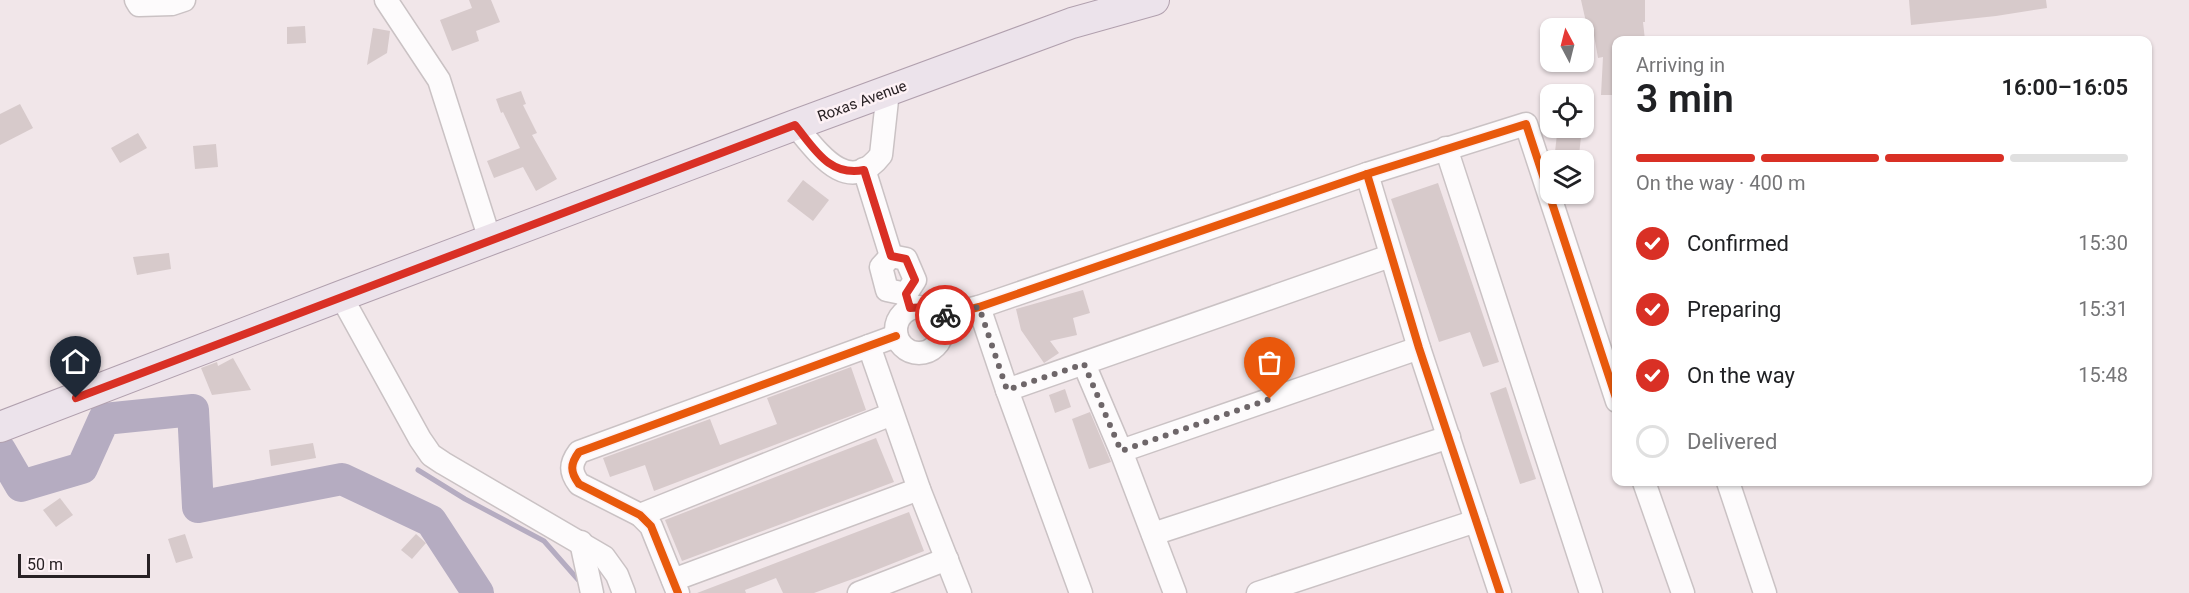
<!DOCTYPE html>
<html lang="en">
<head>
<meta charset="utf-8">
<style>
	:root { --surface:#fff; --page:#f2f2f2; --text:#202124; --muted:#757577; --line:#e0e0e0; --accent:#d93025 }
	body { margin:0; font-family:Roboto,sans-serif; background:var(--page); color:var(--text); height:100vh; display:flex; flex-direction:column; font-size:22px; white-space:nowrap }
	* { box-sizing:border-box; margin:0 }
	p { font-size:20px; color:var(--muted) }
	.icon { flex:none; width:33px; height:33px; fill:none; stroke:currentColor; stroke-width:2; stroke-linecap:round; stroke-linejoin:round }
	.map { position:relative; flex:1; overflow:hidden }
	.panel { position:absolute; left:1612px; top:36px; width:540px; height:450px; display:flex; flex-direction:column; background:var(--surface); border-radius:12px; box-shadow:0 2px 4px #0004 }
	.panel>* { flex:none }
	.needle { width:39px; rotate:353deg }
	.tools { position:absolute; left:1540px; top:18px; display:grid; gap:12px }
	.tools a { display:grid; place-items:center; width:54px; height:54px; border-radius:12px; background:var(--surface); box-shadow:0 2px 4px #0004; font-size:30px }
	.scale { position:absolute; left:18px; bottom:15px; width:132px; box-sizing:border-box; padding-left:6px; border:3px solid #282124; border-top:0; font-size:16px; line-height:21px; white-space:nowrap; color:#282124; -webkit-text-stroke:4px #fdf1f5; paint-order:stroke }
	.pin { position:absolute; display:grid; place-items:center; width:51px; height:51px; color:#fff; margin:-62px -26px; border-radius:50% 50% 50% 0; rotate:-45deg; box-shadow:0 0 6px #0007 }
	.pin .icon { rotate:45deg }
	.courier { position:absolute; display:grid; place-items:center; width:60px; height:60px; margin:-30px; border:4px solid #d93025; border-radius:50%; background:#fff; color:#222; box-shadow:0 2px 8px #0007 }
	.summary em { font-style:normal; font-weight:600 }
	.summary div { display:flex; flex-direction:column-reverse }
	.summary { display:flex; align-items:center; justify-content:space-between; height:102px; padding:0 24px }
	h1 { font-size:39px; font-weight:600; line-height:45px }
	.bar { display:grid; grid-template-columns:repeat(4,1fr); gap:9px 6px; align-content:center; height:72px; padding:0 24px }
	.bar i { height:8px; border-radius:4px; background:var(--line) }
	.bar .selected { background:var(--accent) }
	.bar p { grid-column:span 4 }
	ol { padding:0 24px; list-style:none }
	li { display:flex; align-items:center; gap:18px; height:66px }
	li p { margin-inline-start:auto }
	li .icon { padding:6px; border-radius:50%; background:var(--accent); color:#fff; stroke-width:4 }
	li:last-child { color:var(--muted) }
	li i { width:33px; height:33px; border:3px solid var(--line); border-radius:50% }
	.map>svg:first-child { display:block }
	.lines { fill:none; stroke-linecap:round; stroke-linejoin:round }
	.stream { stroke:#b5acc1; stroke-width:5 }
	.river { stroke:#b5acc1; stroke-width:32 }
	.building { fill:#d7cacb }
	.minor-casing { stroke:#cac2c4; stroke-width:25 }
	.major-casing { stroke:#b1a0ae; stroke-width:32 }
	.minor { stroke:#fdfbfc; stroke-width:22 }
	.major { stroke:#ece3eb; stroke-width:30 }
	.cycleway-casing { stroke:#fdf1f5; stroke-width:11 }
	.cycleway { stroke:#e8590c; stroke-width:8 }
	.done { stroke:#6e6669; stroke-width:6; stroke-dasharray:0 10.8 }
	.route { stroke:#d93025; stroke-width:8 }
	.labels { text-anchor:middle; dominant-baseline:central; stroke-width:5; stroke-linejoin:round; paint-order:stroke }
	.street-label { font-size:15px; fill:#282124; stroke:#fdf1f5 }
</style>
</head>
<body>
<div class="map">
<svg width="2189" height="593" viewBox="0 0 2189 593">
	<rect width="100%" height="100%" fill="#f1e6e9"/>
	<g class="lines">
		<polyline class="stream" points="418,470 465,499 544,541 581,583"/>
		<polyline class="river" points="0,450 21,486 82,468 104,419 193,410 198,507 342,479 431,521 478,593"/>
	</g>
	<g class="building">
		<polygon points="469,0 491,0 500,22 476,31 479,41 452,51 440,20 472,8"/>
		<polygon points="1581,0 1645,0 1645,22 1643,22 1645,40 1614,40 1617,62 1617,95 1601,95 1603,57 1598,58 1593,30 1588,31"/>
		<polygon points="1909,0 2046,0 2047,8 1996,16 1911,25"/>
		<polygon points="305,26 306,43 287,44 287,27"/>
		<polygon points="373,28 390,31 387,53 367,65"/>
		<polygon points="521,91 526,104 523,105 537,133 532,135 557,179 536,191 523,167 494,178 487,161 520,148 503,112 501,113 496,99"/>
		<polygon points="20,104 33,128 0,145 0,114"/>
		<polygon points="138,133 147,148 120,163 111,148"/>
		<polygon points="1557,134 1581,137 1579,155 1555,152"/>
		<polygon points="216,144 218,167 195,169 193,146"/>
		<polygon points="803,180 829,200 813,221 787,201"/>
		<polygon points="1438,183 1499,362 1483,367 1470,332 1439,342 1391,199"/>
		<polygon points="169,253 171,269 137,275 133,257"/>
		<polygon points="1083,290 1090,313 1073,318 1077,335 1050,341 1059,353 1044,363 1021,330 1016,309"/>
		<polygon points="233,358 251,390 212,395 201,368 217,362 218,366"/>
		<polygon points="851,367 866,410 654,491 645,465 610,477 603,458 710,419 720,445 777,424 767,398"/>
		<polygon points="1506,387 1536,479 1520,484 1490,393"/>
		<polygon points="1065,389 1071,407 1055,413 1049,395"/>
		<polygon points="1090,412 1111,462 1089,469 1072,419"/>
		<polygon points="876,438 894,482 682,561 665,520"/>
		<polygon points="313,443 316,458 271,466 269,450"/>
		<polygon points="60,498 73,515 56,527 43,510"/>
		<polygon points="909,512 924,551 861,576 814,593 783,593 776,578 745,590 746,593 697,593"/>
		<polygon points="185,534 193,558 176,563 168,539"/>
		<polygon points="416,534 426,543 412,559 401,550"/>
	</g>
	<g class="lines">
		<defs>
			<g id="minor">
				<polyline points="136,0 139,5 172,4 184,0"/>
				<polyline points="386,0 439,80 490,240"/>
				<path d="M795,125C817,151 848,198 881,155L888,91"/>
				<polyline points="1446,148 1591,593"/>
				<polyline points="864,169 891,256"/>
				<polyline points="1367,174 1419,348 1500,593"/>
				<polyline points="891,256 906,259 915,280 906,294 910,308"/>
				<polyline points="891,256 881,267 887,290 906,294"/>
				<polyline points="341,296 420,439 431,455 443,463 604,557 617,575 624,593"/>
				<circle cx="919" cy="330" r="23"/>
				<polyline points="979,307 1007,390 1081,593"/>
				<polyline points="939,317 979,307 1367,174 1526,124 1617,401"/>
				<polyline points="869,346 919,489 960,593"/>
				<polyline points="1084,364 1121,451 1175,593"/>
				<polyline points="1007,390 1390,256"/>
				<polyline points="1121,451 1419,348"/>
				<polyline points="1644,482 1683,593"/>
				<polyline points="1728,482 1765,593"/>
				<polyline points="640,515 892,414"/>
				<polyline points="1153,534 1449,437"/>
				<polyline points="581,542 592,593"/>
				<polyline points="673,580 919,489"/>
				<path d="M678,593L651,526L640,515L579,484C570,472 570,464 579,452L896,336"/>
				<polyline points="859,593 947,559"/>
				<polyline points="1258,593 1476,521"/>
			</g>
			<polyline id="major" points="0,427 341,296 795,125 1072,23 1154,0"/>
		</defs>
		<use href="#minor" class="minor-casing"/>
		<use href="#major" class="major-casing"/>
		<use href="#minor" class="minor"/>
		<use href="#major" class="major"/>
		<defs>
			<g id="cycleway">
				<polyline points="1367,174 1419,348 1500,593"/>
				<polyline points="939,317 979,307 1367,174 1526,124 1617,401"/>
				<path d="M678,593L651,526L640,515L579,484C570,472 570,464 579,452L896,336"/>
			</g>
		</defs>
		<use href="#cycleway" class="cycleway-casing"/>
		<use href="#cycleway" class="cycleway"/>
	</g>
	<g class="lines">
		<polyline class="done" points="945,315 979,307 1007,390 1084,364 1121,451 1270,399"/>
		<path class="route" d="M76,398L795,125C814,148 829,177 864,170L891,256L906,259L915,280L906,294L910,308L926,307L939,316L945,315"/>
	</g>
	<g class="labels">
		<g class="street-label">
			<text transform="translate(862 101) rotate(-20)">Roxas Avenue</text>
		</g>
	</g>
</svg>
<div class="tools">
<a><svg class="needle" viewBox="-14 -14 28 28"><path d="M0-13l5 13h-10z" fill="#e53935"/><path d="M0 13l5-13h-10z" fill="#757577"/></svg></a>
<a><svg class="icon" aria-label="locate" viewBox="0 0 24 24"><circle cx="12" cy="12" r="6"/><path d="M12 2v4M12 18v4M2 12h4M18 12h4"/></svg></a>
<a><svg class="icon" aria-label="layers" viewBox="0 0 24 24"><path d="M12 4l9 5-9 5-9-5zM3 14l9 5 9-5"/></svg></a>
</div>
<div class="scale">50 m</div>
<div class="pin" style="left:1270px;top:399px;background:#ea580c"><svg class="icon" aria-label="bag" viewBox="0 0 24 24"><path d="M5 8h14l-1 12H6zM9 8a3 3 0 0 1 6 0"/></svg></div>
<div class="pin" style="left:76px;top:398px;background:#1f2937"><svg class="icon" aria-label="home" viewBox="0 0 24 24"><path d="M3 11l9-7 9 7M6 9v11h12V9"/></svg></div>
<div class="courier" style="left:945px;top:315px"><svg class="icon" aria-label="bike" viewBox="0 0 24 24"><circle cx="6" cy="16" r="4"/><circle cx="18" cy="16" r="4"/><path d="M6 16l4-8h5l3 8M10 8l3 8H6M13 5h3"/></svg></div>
<section class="panel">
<div class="summary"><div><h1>3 min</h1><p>Arriving in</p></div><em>16:00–16:05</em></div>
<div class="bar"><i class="selected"></i><i class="selected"></i><i class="selected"></i><i></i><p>On the way · 400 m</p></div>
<ol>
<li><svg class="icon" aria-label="check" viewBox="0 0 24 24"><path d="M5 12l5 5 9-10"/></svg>Confirmed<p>15:30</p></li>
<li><svg class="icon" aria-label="check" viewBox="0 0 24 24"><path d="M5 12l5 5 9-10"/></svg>Preparing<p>15:31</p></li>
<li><svg class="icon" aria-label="check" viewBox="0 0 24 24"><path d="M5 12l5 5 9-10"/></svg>On the way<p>15:48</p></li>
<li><i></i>Delivered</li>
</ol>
</section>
</div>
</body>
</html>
